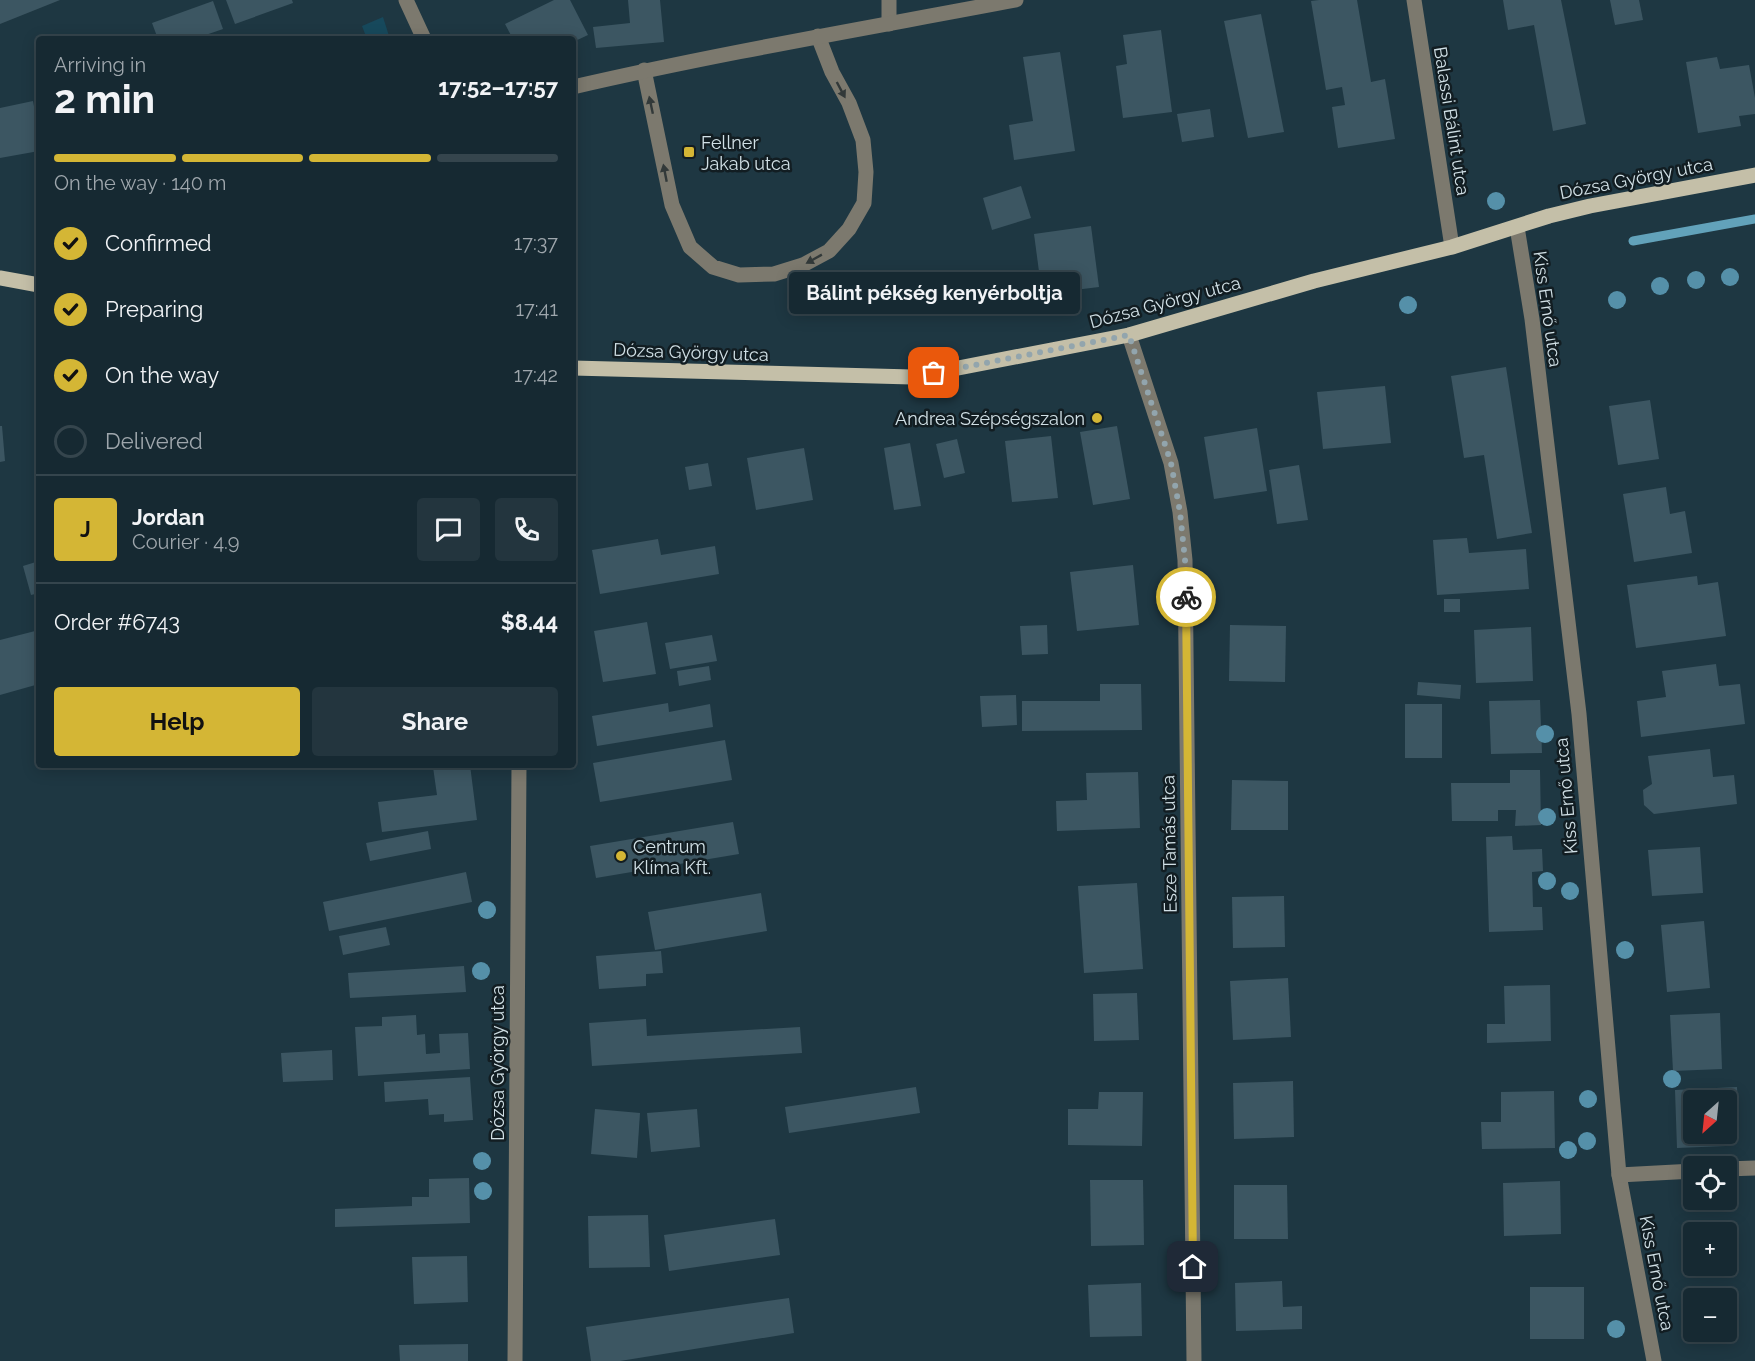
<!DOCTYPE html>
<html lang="en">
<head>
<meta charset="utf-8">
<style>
	:root { --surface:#162932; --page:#23353e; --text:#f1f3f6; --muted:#9ea6ac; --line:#35454d; --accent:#d4b635 }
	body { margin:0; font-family:Raleway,sans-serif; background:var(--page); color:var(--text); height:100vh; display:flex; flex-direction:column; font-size:22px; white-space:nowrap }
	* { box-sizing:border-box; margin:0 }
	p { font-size:20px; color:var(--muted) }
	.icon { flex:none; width:33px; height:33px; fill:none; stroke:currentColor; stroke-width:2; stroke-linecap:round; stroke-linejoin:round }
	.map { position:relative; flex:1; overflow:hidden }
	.side { position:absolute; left:36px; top:36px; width:540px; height:732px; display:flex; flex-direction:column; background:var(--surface); border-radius:6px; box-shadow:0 3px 15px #0003,0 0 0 2px var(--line) }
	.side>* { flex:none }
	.needle { width:39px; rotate:207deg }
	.buttons { position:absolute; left:1683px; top:1090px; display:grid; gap:12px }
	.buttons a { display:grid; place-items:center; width:54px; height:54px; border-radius:6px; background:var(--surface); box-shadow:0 3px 15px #0003,0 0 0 2px var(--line); font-size:30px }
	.pin { position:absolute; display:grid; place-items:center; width:51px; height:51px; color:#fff; margin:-26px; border-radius:12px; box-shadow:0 3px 9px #0006 }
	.courier { position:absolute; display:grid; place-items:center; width:60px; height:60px; margin:-30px; border:4px solid #d4b635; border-radius:50%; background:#fff; color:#222; box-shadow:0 2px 8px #0007 }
	.bubble { position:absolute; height:42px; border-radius:6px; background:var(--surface); box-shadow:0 3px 15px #0003,0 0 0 2px var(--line); font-size:20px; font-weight:700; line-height:42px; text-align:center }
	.summary em { font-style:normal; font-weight:700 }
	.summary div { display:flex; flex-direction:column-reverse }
	.summary { display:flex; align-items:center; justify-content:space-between; height:102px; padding:0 18px }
	h1 { font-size:39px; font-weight:700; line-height:45px }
	.bar { display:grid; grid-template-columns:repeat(4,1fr); gap:9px 6px; align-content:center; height:72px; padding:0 18px }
	.bar i { height:8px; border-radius:4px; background:var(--line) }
	.bar .current { background:var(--accent) }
	.bar p { grid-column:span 4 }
	.line { display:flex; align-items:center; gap:15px; padding:0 18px; border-top:2px solid var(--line) }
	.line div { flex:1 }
	.round { display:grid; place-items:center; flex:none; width:63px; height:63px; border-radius:6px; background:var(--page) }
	ol { padding:0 18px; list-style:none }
	li { display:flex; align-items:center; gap:18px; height:66px }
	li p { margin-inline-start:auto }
	li .icon { padding:6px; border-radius:50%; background:var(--accent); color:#111; stroke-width:4 }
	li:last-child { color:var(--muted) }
	li i { width:33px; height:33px; border:3px solid var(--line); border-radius:50% }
	.button { display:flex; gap:12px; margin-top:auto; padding:12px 18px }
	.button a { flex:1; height:69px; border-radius:6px; background:var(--accent); color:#111; font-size:24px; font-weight:700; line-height:69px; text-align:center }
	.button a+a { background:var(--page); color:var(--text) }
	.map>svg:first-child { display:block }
	.green { fill:#17495c }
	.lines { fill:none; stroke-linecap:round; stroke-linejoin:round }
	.stream { stroke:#62a2ba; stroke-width:9 }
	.building { fill:#3c5662 }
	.minor { stroke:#7c796e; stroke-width:15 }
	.major { stroke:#c4bfa8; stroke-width:15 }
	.tree { fill:#5590a9 }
	.oneway { fill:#323939 }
	.done { stroke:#92a5ad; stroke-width:6; stroke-dasharray:0 10.8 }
	.route { stroke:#d4b635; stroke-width:8 }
	.poi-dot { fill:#d4b635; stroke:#121d22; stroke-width:2 }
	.labels { text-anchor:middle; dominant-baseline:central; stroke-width:5; stroke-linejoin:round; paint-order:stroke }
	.street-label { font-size:18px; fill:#d1e0e6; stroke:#121d22 }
	.poi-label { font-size:18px; fill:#d1e0e6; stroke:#121d22; text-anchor:start }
</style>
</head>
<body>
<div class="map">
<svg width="1755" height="1361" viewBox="0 0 1755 1361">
	<rect width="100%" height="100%" fill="#1e3742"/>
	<polygon class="green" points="383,17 390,39 367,39 362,26"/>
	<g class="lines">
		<polyline class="stream" points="1633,241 1755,219"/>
	</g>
	<g class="building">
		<polygon points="0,0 60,0 0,24"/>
		<polygon points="226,0 292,0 293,3 235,24"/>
		<polygon points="554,0 570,0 588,35 573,42 573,39 513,39 505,24"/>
		<polygon points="628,0 660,0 664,42 596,48 593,27 630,23"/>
		<polygon points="1319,0 1357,0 1371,82 1385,79 1395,139 1338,148 1332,107 1345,105 1342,87 1326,90 1311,1"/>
		<polygon points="1503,0 1561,0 1586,124 1553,131 1534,25 1508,30"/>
		<polygon points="1610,0 1639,0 1643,20 1615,25"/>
		<polygon points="213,1 223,29 194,39 158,39 152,23"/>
		<polygon points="1261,14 1284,132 1248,138 1224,21"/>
		<polygon points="1161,30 1172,112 1123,118 1116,66 1127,64 1123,35"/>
		<polygon points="1060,52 1075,151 1014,160 1009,125 1033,121 1023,57"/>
		<polygon points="1717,57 1720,69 1749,65 1755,98 1755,114 1739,116 1741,126 1698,133 1686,62"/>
		<polygon points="33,101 39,132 39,151 0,158 0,108"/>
		<polygon points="1210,109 1214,137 1182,142 1177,114"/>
		<polygon points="1021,186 1031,218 992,230 983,198"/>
		<polygon points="1091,226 1099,287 1042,294 1034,234"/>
		<polygon points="1506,367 1532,533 1497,539 1484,455 1464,458 1451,376"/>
		<polygon points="1385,386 1391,443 1323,449 1317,392"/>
		<polygon points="1650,400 1659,459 1618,465 1609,406"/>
		<polygon points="0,426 2,426 5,461 0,462"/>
		<polygon points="1117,426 1130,499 1093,505 1080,432"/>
		<polygon points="1257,428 1267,491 1214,499 1204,437"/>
		<polygon points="1051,436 1058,498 1012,502 1005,441"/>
		<polygon points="957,439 965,473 944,478 936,444"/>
		<polygon points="910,443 921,506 894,510 884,448"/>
		<polygon points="804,448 813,500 756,510 747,458"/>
		<polygon points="708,463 712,486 689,490 685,467"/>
		<polygon points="1299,465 1308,520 1277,524 1269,470"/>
		<polygon points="1666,487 1670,514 1685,511 1692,553 1634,562 1623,494"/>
		<polygon points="1467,538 1469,553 1526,549 1529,589 1437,595 1433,540"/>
		<polygon points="658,539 661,555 715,546 719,574 600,594 592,550"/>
		<polygon points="39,561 39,593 31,595 23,566"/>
		<polygon points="1133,565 1139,625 1077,631 1070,572"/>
		<polygon points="1697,576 1698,585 1718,582 1726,636 1636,648 1627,585"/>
		<rect x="1444" y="599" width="16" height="13"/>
		<polygon points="647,622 656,674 603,682 594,631"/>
		<polygon points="1047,625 1048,654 1022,655 1020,626"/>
		<polygon points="1230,625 1286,626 1285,682 1229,681"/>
		<polygon points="1531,627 1533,681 1476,683 1474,630"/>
		<polygon points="39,630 39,684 0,695 0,640"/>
		<polygon points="712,635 717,661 670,669 665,643"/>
		<polygon points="1716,664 1719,686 1740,684 1745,724 1641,737 1637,701 1666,697 1662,671"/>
		<polygon points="709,666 711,680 679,686 677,671"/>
		<polygon points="1418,682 1461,685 1460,699 1417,695"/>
		<polygon points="1100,684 1141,684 1142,730 1022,731 1022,701 1100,701"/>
		<polygon points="1016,695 1017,725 982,727 980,696"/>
		<polygon points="1540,700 1542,753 1491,754 1489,701"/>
		<polygon points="668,703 669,712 710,704 713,727 597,746 592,716"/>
		<rect x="1405" y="704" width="37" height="54"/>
		<polygon points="725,740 732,780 600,802 593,763"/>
		<polygon points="1710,749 1713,777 1734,775 1737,804 1654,814 1644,805 1643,790 1652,784 1648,756"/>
		<polygon points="449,765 470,765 477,820 382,832 378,802 437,795 433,767"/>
		<polygon points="1510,770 1540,770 1541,825 1515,826 1516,810 1498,810 1498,821 1452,821 1451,783 1510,783"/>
		<polygon points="1138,772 1140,828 1057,831 1056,801 1087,800 1086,773"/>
		<polygon points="1232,780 1288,781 1288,830 1231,830"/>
		<polygon points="733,822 739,854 596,878 590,846"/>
		<polygon points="428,831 431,849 370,861 366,843"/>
		<polygon points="1512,836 1513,850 1542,849 1543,871 1532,872 1533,907 1542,907 1543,930 1489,932 1486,837"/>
		<polygon points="1700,847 1703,893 1652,896 1648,850"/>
		<polygon points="466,872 472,902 329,931 323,902"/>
		<polygon points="1137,883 1143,969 1084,973 1078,886"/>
		<polygon points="761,893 767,931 655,950 648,912"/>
		<polygon points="1284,896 1285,947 1233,948 1232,897"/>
		<polygon points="1704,921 1710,988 1667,992 1661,925"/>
		<polygon points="386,927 390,945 343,955 339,936"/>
		<polygon points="661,951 663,973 646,974 646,986 599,989 596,956"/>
		<polygon points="464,966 466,992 350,998 348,973"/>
		<polygon points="1288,978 1291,1037 1233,1040 1230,981"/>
		<polygon points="1550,985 1551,1041 1487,1043 1487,1024 1505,1024 1504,986"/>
		<polygon points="1137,993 1139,1040 1094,1041 1093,994"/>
		<polygon points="1720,1013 1722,1069 1673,1071 1670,1015"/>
		<polygon points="416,1015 417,1035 425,1034 426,1054 440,1053 439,1034 468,1033 470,1069 358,1076 355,1027 382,1026 382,1017"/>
		<polygon points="646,1019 647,1036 800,1027 802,1053 592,1066 589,1023"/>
		<polygon points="332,1050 333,1080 283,1082 281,1053"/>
		<polygon points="470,1077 473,1120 444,1122 444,1114 429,1115 428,1099 385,1102 384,1082"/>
		<polygon points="1293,1081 1294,1137 1234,1139 1233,1083"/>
		<polygon points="916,1087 920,1113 789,1133 785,1107"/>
		<polygon points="1737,1087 1738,1110 1726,1111 1726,1101 1694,1101 1694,1134 1725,1134 1726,1146 1677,1148 1675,1090"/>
		<polygon points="1554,1091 1555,1148 1482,1149 1481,1122 1501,1122 1501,1092"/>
		<polygon points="1099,1092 1143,1092 1142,1146 1068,1145 1068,1109 1098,1109"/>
		<polygon points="595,1109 640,1113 637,1158 591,1154"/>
		<polygon points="697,1109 700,1147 651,1152 647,1113"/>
		<polygon points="469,1178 470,1223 335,1227 335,1209 412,1206 412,1197 429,1197 429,1179"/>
		<polygon points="1090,1180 1143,1180 1144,1245 1091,1246"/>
		<polygon points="1560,1181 1561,1234 1504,1236 1503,1183"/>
		<polygon points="1234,1185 1287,1185 1288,1239 1234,1239"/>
		<polygon points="648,1215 650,1267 589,1268 588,1216"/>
		<polygon points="775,1219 780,1255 669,1271 664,1235"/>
		<polygon points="467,1256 468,1302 414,1304 412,1257"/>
		<polygon points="1282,1281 1283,1307 1302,1306 1302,1329 1236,1331 1235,1283"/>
		<polygon points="1141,1283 1142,1336 1090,1337 1088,1285"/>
		<rect x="1530" y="1287" width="54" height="52"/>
		<polygon points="789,1298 794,1333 620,1361 591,1361 586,1327"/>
		<polygon points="468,1344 468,1361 400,1361 399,1345"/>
	</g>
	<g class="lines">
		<g class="minor">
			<polyline points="406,0 424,39"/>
			<polyline points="889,0 889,24"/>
			<polyline points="1414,0 1452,247"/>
			<polyline points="644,70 672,205 690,247 713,267 739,275 774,274 803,265 829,251 849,229 864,203 866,172 863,140 849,103 832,72 818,36"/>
			<path d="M573,87C720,53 868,28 1016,0"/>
			<polyline points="1517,227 1532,319 1579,714 1619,1175 1654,1361"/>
			<polyline points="1129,335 1171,463 1180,512 1185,560 1194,1361"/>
			<polyline points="1726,1169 1755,1168"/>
			<polyline points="1619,1175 1694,1171"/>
			<polyline points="515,1361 519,765"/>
		</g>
		<g class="major">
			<polyline points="0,278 39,285"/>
			<polyline points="573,368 912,377 1129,335 1314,281 1452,247 1549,216 1590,206 1755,175"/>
		</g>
	</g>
	<g class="tree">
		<circle cx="1496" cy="201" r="9"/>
		<circle cx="1730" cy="277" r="9"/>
		<circle cx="1696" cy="280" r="9"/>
		<circle cx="1660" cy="286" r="9"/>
		<circle cx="1617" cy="300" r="9"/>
		<circle cx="1408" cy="305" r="9"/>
		<circle cx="1545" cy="734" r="9"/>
		<circle cx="1547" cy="817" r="9"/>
		<circle cx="1547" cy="881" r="9"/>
		<circle cx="1570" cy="891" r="9"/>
		<circle cx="487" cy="910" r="9"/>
		<circle cx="1625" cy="950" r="9"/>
		<circle cx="481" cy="971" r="9"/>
		<circle cx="1672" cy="1079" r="9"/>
		<circle cx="1588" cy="1099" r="9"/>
		<circle cx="1587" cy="1141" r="9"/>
		<circle cx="1568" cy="1150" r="9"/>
		<circle cx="482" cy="1161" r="9"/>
		<circle cx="483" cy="1191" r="9"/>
		<circle cx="1616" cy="1329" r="9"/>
	</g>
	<defs><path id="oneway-solid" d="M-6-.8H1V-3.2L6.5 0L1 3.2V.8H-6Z" transform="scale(1.5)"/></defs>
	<g class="oneway">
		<use href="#oneway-solid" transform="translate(841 90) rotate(62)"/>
		<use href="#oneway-solid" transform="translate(651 105) rotate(-102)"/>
		<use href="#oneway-solid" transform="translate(665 173) rotate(-101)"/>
		<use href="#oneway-solid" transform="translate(814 259) rotate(151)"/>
	</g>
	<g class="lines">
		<polyline class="done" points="934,373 1129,335 1171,463 1180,512 1185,560 1186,597"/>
		<polyline class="route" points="1186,597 1193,1267"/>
	</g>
	<g class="poi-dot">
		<rect x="683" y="146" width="12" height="12" rx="3"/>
		<circle cx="1097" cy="418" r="6"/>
		<circle cx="621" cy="856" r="6"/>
	</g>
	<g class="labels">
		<g class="street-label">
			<text transform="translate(1452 121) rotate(81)">Balassi Bálint utca</text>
			<text transform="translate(1636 178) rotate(-11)">Dózsa György utca</text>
			<text transform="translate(1165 302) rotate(-15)">Dózsa György utca</text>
			<text transform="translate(1548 309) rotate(82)">Kiss Ernő utca</text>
			<text transform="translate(691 352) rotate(2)">Dózsa György utca</text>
			<text transform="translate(1566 796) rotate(-95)">Kiss Ernő utca</text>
			<text transform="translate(1169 844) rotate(-91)">Esze Tamás utca</text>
			<text transform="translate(497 1063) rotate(-90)">Dózsa György utca</text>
			<text transform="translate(1657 1273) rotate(79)">Kiss Ernő utca</text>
		</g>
		<g class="poi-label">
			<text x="701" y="142">Fellner<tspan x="701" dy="21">Jakab utca</tspan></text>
			<text x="1085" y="418" text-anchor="end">Andrea Szépségszalon</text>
			<text x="633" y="846">Centrum<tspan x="633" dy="21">Klíma Kft.</tspan></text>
		</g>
	</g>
</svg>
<div class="buttons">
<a><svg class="needle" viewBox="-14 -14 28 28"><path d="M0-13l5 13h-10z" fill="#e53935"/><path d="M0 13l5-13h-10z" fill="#9ea6ac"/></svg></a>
<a><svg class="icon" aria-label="locate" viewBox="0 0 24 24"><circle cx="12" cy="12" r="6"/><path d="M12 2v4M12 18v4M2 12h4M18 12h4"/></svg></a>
<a>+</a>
<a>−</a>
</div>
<div class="pin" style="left:934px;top:373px;background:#ea580c"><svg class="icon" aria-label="bag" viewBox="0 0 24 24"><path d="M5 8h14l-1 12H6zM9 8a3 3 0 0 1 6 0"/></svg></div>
<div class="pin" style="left:1193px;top:1267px;background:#1f2937"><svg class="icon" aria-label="home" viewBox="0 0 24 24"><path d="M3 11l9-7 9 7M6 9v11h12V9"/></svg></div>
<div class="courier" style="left:1186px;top:597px"><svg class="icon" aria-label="bike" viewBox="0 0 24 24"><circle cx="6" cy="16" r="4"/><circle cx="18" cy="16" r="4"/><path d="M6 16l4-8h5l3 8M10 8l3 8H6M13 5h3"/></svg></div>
<div class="bubble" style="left:789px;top:272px;width:291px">Bálint pékség kenyérboltja</div>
<section class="side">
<div class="summary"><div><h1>2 min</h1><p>Arriving in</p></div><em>17:52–17:57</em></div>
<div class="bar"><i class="current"></i><i class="current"></i><i class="current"></i><i></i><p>On the way · 140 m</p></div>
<ol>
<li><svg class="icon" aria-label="check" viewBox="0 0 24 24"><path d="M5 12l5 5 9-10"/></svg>Confirmed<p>17:37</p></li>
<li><svg class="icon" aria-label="check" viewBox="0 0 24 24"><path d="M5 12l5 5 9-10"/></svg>Preparing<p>17:41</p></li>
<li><svg class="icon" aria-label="check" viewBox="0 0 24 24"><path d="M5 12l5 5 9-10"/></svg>On the way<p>17:42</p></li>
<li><i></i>Delivered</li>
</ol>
<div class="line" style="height:108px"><b class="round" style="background:var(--accent);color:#111">J</b><div><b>Jordan</b><p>Courier · 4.9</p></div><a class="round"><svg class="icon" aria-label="chat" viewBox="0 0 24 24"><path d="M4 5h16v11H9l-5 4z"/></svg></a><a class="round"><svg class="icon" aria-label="phone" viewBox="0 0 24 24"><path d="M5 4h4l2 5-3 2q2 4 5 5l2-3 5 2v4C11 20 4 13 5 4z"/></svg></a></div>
<div class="line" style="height:78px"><div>Order #6743</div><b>$8.44</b></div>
<div class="button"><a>Help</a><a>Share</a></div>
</section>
</div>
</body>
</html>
